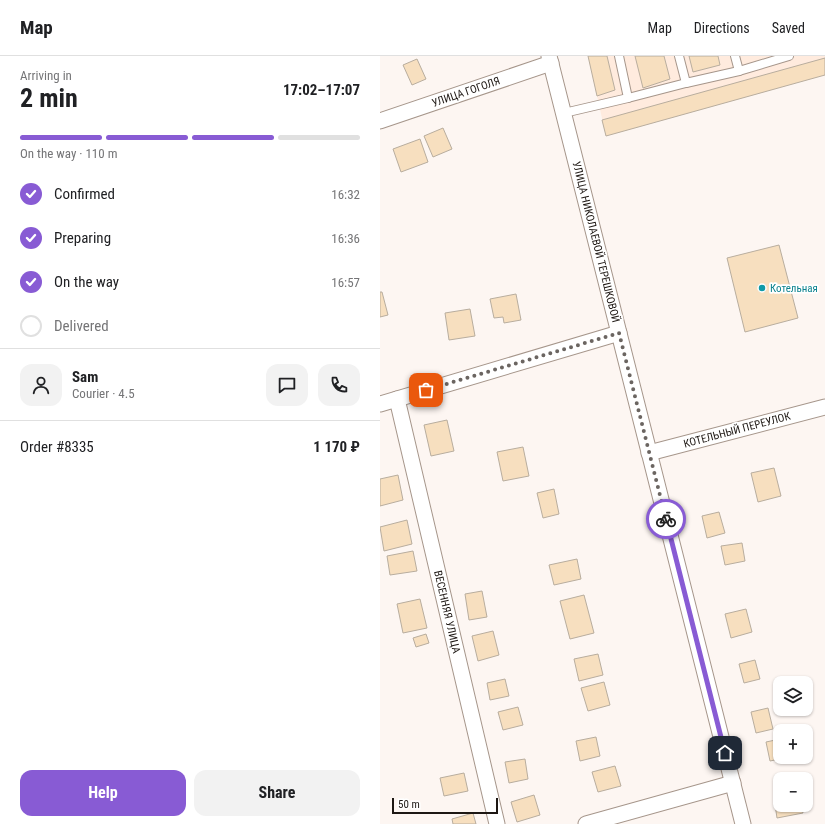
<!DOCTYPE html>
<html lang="en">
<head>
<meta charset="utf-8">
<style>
	:root { --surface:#fff; --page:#f2f2f2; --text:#202124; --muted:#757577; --line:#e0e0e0; --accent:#885bd4 }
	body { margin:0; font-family:"Roboto Condensed",sans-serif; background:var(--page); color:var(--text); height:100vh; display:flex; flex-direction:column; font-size:15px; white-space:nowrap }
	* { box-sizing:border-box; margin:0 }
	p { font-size:13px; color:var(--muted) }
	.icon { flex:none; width:22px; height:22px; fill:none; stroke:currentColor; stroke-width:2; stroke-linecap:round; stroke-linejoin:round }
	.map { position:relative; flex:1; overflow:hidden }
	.drawer { display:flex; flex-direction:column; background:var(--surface); width:380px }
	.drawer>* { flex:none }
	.controls { position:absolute; left:393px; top:620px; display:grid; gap:8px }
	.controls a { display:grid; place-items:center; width:40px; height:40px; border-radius:8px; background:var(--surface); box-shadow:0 1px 3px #0004; font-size:20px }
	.scale { position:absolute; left:12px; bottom:10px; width:106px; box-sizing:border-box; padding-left:4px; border:2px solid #1d1713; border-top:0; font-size:11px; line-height:14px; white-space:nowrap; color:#1d1713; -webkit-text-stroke:3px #fff; paint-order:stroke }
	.pin { position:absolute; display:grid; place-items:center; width:34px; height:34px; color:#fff; margin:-17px; border-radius:8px; box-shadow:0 2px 6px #0006 }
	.courier { position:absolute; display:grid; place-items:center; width:40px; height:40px; margin:-20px; border:3px solid #885bd4; border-radius:50%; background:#fff; color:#222; box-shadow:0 1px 5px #0007 }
	.head em { font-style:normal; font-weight:700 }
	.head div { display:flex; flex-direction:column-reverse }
	.head { display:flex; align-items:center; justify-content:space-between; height:68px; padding:0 20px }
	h1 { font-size:26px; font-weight:700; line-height:30px }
	.bar { display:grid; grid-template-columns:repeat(4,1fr); gap:6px 4px; align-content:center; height:48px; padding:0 20px }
	.bar i { height:5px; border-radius:3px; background:var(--line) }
	.bar .selected { background:var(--accent) }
	.bar p { grid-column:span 4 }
	.line { display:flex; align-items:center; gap:10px; padding:0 20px; border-top:1px solid var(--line) }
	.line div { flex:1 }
	.round { display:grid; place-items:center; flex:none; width:42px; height:42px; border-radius:12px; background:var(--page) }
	ol { padding:0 20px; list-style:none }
	li { display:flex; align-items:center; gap:12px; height:44px }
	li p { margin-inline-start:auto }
	li .icon { padding:4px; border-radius:50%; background:var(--accent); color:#fff; stroke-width:4 }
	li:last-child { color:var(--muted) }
	li i { width:22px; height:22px; border:2px solid var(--line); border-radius:50% }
	.action { display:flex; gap:8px; margin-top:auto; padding:8px 20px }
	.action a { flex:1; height:46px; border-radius:12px; background:var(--accent); color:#fff; font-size:16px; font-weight:700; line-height:46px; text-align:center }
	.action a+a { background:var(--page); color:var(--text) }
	header { display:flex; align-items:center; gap:24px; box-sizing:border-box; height:56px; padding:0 20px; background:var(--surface); border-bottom:1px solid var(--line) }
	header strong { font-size:19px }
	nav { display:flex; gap:22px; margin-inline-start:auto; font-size:14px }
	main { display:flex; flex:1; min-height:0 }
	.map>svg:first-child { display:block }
	.built { fill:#ffebde }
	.building { fill:#f7dfbf; stroke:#b8ad9e }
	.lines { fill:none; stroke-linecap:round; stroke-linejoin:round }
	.lane-casing { stroke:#a6968b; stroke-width:10 }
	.street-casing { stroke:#a6968b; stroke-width:17 }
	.lane { stroke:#fff; stroke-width:8 }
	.street { stroke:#fff; stroke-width:15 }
	.done { stroke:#6b6561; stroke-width:4; stroke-dasharray:0 7.2 }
	.route { stroke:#885bd4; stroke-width:5 }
	.culture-dot { fill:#0f9aa8; stroke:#fff; stroke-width:1.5 }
	.labels { text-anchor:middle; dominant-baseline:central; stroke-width:3.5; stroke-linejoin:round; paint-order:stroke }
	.street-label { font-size:11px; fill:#1d1713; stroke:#fff }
	.culture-label { font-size:11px; fill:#0d838f; stroke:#fff; text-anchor:start }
</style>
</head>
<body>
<header>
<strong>Map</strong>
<nav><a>Map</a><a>Directions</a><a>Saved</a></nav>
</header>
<main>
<section class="drawer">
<div class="head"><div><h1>2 min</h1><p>Arriving in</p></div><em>17:02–17:07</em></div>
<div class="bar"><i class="selected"></i><i class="selected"></i><i class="selected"></i><i></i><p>On the way · 110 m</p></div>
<ol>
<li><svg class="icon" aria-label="check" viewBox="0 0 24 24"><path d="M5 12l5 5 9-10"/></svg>Confirmed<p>16:32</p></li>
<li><svg class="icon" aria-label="check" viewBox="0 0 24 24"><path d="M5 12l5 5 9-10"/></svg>Preparing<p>16:36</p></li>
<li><svg class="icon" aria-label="check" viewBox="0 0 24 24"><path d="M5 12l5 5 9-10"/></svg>On the way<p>16:57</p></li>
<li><i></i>Delivered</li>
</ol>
<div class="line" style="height:72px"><a class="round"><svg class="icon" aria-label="person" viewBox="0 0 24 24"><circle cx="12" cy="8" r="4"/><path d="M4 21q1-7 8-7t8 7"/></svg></a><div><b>Sam</b><p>Courier · 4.5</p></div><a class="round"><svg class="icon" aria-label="chat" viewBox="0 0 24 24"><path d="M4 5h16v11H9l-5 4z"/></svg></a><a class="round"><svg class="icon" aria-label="phone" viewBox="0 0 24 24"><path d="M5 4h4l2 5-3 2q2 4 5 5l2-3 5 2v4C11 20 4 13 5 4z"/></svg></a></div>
<div class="line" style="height:52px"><div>Order #8335</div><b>1 170 ₽</b></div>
<div class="action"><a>Help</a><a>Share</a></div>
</section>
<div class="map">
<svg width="445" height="768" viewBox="0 0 445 768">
	<rect width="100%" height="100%" fill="#fdf6f2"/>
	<polygon class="built" points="208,0 445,0 445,19 226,80"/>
	<g class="building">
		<polygon points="208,0 227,0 235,34 217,40"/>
		<polygon points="255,0 284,0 290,23 263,32"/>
		<polygon points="309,0 338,0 340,9 313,16"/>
		<polygon points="445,2 445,19 226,80 222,64"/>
		<polygon points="37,3 46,23 32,29 23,9"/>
		<polygon points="63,72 72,93 53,101 44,80"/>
		<polygon points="40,83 48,106 21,116 13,93"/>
		<polygon points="399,189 418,262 365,276 347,202"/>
		<polygon points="0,236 2,236 8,259 0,261"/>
		<polygon points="136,238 141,264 124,267 123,261 114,262 110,243"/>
		<polygon points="90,253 95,280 69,284 65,257"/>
		<polygon points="67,364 74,395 51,400 44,369"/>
		<polygon points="143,391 149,420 123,425 117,396"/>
		<polygon points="394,412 401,440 378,446 371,417"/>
		<polygon points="18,419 23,444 0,450 0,423"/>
		<polygon points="174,433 179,458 163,462 157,437"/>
		<polygon points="339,456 345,477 327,482 322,460"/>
		<polygon points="27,464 32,488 4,495 0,471"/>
		<polygon points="362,487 365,505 345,509 341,490"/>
		<polygon points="33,495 37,515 10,519 7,500"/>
		<polygon points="197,503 201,523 174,529 169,509"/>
		<polygon points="102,535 107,561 89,564 85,538"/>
		<polygon points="204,539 214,577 190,583 180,545"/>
		<polygon points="40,543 47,572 23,577 17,548"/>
		<polygon points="366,553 372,576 351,582 345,558"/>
		<polygon points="113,575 119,599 98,605 92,580"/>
		<polygon points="46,578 49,587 36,591 33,582"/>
		<polygon points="218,598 223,619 199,625 194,603"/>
		<polygon points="375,604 380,623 364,627 359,608"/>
		<polygon points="125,623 129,640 110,644 107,627"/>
		<polygon points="224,626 230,649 208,655 201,632"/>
		<polygon points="138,651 143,669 123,674 118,656"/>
		<polygon points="388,652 393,673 376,677 371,656"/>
		<polygon points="216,681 220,700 200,705 196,685"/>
		<polygon points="400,683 400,701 409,701 390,705 386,686"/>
		<polygon points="145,703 148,723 129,727 125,706"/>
		<polygon points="235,710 241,730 218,736 212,716"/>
		<polygon points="84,717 88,735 64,740 60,722"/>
		<polygon points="154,739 160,759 137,766 131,746"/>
		<polygon points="400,740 400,749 421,749 423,757 397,762 394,742"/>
		<polygon points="93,757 96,768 73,768 72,763"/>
	</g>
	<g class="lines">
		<defs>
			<g id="lane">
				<polyline points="299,0 306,27 359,15 355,0"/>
				<polyline points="359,15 409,0"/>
				<polyline points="248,42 306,27"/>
				<polyline points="184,57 248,42 239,0"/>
			</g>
			<g id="street">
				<polyline points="169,0 363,768"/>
				<polyline points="0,65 171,7"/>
				<polyline points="17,343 117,768"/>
				<polyline points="0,348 239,277"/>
				<polyline points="269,397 445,351"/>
				<polyline points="206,768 353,727"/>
			</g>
		</defs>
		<use href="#lane" class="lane-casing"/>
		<use href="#street" class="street-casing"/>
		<use href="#lane" class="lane"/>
		<use href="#street" class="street"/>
	</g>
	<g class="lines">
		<polyline class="done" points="46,334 239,277 286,463"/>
		<polyline class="route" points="286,463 345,697"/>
	</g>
	<circle class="culture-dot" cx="382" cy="232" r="4"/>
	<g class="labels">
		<g class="street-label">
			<text transform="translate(86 36) rotate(-19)">УЛИЦА ГОГОЛЯ</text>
			<text transform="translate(216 186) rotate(76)">УЛИЦА НИКОЛАЕВОЙ ТЕРЕШКОВОЙ</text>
			<text transform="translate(357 374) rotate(-15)">КОТЕЛЬНЫЙ ПЕРЕУЛОК</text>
			<text transform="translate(67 556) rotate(77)">ВЕСЕННЯЯ УЛИЦА</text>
		</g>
		<g class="culture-label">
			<text x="390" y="232">Котельная</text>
		</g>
	</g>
</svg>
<div class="controls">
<a><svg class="icon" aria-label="layers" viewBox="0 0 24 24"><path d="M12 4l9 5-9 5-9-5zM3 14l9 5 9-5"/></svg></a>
<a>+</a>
<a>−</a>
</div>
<div class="scale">50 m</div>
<div class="pin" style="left:46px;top:334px;background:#ea580c"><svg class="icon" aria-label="bag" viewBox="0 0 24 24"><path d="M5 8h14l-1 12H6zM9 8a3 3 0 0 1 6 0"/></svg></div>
<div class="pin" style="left:345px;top:697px;background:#1f2937"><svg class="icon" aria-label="home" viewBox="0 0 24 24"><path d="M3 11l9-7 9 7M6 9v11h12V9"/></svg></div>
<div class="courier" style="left:286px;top:463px"><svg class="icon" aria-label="bike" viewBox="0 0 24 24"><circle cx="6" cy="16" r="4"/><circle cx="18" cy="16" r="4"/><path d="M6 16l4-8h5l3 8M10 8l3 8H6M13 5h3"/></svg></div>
</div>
</main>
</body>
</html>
